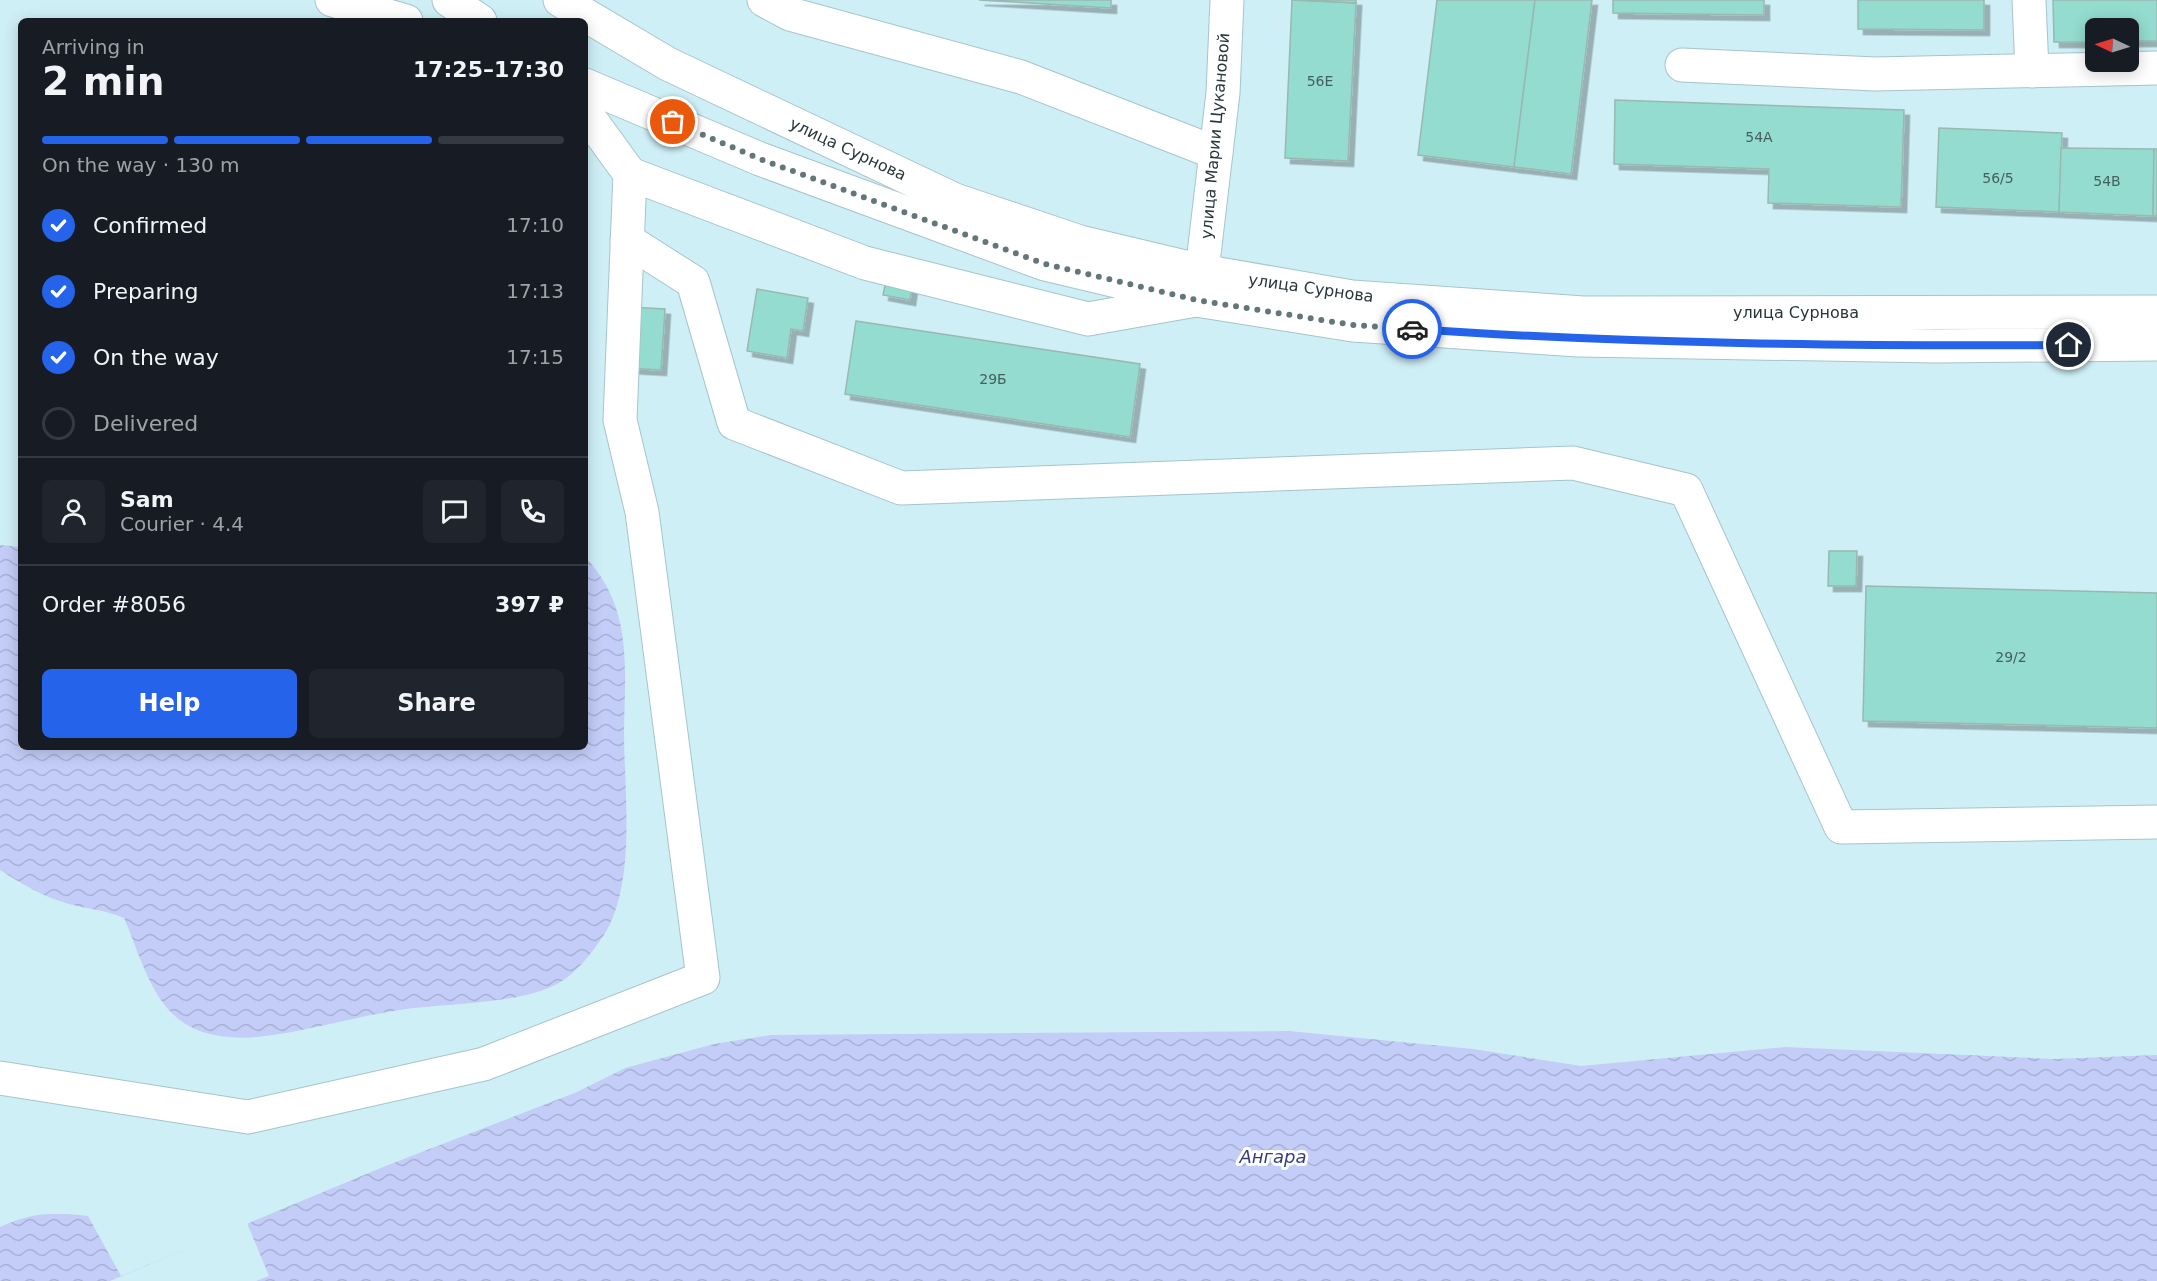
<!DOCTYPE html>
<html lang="en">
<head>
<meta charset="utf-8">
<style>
	:root { --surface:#171b24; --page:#20242c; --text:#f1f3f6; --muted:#9ea1a6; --line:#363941; --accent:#2563eb }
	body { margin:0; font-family:"DejaVu Sans",sans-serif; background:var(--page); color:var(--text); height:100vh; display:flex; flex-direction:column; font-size:22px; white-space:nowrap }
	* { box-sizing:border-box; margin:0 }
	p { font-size:20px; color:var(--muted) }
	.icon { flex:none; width:33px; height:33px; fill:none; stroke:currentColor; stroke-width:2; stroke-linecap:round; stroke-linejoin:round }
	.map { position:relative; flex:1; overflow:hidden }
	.details { position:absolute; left:18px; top:18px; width:570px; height:732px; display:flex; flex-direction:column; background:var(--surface); border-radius:9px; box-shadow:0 3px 15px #0003 }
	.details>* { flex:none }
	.needle { width:39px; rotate:274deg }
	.fabs { position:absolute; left:2085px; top:18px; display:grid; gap:12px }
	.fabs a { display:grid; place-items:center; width:54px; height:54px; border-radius:9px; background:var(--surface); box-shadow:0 3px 15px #0003; font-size:30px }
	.pin { position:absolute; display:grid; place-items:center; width:51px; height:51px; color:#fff; margin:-26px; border:3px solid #fff; border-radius:50%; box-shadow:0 2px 6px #0007 }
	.courier { position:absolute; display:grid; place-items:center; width:60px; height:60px; margin:-30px; border:4px solid #2563eb; border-radius:50%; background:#fff; color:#222; box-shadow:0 2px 8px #0007 }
	.headline em { font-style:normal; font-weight:600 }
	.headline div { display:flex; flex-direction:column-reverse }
	.headline { display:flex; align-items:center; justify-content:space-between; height:102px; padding:0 24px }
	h1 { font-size:39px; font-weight:600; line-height:45px }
	.bar { display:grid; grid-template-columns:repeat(4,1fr); gap:9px 6px; align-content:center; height:72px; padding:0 24px }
	.bar i { height:8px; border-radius:4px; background:var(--line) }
	.bar .active { background:var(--accent) }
	.bar p { grid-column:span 4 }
	.line { display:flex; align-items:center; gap:15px; padding:0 24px; border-top:2px solid var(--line) }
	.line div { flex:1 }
	.round { display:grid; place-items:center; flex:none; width:63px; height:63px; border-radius:9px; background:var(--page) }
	ol { padding:0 24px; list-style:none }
	li { display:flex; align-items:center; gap:18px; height:66px }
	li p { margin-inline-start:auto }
	li .icon { padding:6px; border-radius:50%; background:var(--accent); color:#fff; stroke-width:4 }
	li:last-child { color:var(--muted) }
	li i { width:33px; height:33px; border:3px solid var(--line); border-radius:50% }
	.action { display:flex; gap:12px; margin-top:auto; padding:12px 24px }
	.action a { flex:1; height:69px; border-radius:9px; background:var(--accent); color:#fff; font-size:24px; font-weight:600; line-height:69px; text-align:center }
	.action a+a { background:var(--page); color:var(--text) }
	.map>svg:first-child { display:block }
	.water { fill:url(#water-waves) }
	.pier { fill:#cfeff6 }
	.building { fill:#94dcd0; stroke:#99b8b2; stroke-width:1.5; filter:url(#shadow) }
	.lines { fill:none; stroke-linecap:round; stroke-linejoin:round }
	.minor-casing { stroke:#a5c4cc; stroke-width:35 }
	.major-casing { stroke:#a5c4cc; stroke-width:35 }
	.minor { stroke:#fff; stroke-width:33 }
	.major { stroke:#fff; stroke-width:33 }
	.done { stroke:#63777b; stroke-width:6; stroke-dasharray:0 10.8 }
	.route { stroke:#2563eb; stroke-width:8 }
	.labels { text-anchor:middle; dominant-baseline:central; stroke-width:6; stroke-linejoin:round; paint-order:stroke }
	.number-label { font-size:14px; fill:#44605f }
	.street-label { font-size:16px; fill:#293639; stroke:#fff }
	.water-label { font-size:18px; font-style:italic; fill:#343d7a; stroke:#fff }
</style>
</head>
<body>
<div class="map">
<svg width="2157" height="1281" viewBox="0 0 2157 1281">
	<defs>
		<pattern id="water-waves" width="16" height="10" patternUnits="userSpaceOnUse" patternTransform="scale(1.5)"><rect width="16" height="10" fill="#c3cdf7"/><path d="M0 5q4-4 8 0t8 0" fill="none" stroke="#a8b1d4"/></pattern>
		<filter id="shadow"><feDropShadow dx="5.5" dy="5.5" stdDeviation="0" flood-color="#0004"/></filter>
	</defs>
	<rect width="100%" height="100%" fill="#cfeff6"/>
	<g class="water">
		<path d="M0,545L21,547V747H585V557C633,607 625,667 624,731C624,792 637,882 604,935C592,953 576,974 557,984C518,1005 445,1003 400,1010C352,1017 305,1032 257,1037C237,1039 209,1037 191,1027C152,1008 140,954 124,918C105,910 88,909 69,904C43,897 22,884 0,870Z"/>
		<path d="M1289,1031L1473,1049L1581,1066L1785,1047L2054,1059L2157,1055V1281H0V1227C33,1212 52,1212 88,1216L121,1276L388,1165L577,1092L625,1068L714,1044L771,1035Z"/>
	</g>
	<polygon class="pier" points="247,1223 269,1276 256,1281 110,1281"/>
	<g class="building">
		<polygon points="979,0 1111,0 1111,8"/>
		<polygon points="1292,0 1356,3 1348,161 1285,158"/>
		<polygon points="1297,0 1356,0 1356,3"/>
		<polygon points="1437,0 1535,0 1514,167 1418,155"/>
		<polygon points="1535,0 1592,0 1571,174 1514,167"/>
		<polygon points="1613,0 1764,0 1764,15 1613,13"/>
		<polygon points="1858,0 1984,0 1984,30 1858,29"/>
		<polygon points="2053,0 2157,0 2157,41 2128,41 2128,28 2096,28 2096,42 2054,42"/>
		<polygon points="1615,100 1904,110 1901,207 1768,203 1769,169 1614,164"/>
		<polygon points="1939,128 2062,133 2059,212 1936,207"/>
		<polygon points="2061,148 2154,149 2153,216 2059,212"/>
		<polygon points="2154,149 2157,149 2157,216 2153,216"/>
		<polygon points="886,281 912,286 910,300 883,295"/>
		<polygon points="757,289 808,298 803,331 791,329 787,358 747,351"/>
		<polygon points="630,307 665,309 661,370 627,368"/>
		<polygon points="856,321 1140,364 1130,437 845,394"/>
		<polygon points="1829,551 1857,551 1856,586 1828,586"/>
		<polygon points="1866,586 2157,593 2157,728 1863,721"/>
	</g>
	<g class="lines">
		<defs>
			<g id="minor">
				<polyline points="764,0 790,14 1021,77 1216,153"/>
				<polyline points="2029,0 2032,71"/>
				<polyline points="1682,65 1875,74 2157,68"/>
				<polyline points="630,174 865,263 1088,319 1196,300"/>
				<polyline points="627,240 693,282 734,423 901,488 1573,463 1686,490 1841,827 2157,822"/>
				<polyline points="1202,271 1223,93 1227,0"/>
				<polyline points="0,1078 248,1117 484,1064 703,978 642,512 620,420 630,174 585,112"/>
			</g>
			<g id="major">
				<polyline points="332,0 406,21"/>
				<polyline points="449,0 480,21"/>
				<polyline points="560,0 668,64 955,200 1080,242 1202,271 1352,297 1583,313 2157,312"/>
				<polyline points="585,85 760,159 1045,264 1196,300 1353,325 1578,340 1936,346 2157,344"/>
			</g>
		</defs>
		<use href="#minor" class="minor-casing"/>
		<use href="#major" class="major-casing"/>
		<use href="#minor" class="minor"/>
		<use href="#major" class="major"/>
	</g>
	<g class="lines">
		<polyline class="done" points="673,122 760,159 1045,264 1196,300 1353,325 1412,329"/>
		<path class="route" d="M1412,329C1630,344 1849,346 2069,345"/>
	</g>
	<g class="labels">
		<g class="number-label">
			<text x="1320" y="81">56Е</text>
			<text x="1759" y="137">54А</text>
			<text x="1998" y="178">56/5</text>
			<text x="2107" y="181">54В</text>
			<text x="993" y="379">29Б</text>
			<text x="2011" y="657">29/2</text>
		</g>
		<g class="street-label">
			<text transform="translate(1215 136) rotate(-85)">улица Марии Цукановой</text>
			<text transform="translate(848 149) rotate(25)">улица Сурнова</text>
			<text transform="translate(1311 288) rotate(8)">улица Сурнова</text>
			<text x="1796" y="312">улица Сурнова</text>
		</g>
		<g class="water-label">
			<text x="1273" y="1156">Ангара</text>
		</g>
	</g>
</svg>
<div class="fabs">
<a><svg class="needle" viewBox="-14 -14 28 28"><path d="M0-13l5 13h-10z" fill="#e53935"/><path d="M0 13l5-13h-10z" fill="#9ea1a6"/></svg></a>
</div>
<div class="pin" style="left:673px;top:122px;background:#ea580c"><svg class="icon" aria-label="bag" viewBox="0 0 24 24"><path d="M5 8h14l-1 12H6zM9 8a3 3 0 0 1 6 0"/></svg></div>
<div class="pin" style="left:2069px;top:345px;background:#1f2937"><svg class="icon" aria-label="home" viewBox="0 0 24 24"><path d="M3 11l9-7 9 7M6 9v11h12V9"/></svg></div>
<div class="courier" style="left:1412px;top:329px"><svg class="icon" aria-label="car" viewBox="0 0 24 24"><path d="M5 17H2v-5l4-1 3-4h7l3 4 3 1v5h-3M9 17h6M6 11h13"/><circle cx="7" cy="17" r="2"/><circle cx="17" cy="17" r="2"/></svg></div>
<section class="details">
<div class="headline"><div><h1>2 min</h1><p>Arriving in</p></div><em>17:25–17:30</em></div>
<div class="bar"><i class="active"></i><i class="active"></i><i class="active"></i><i></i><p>On the way · 130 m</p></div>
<ol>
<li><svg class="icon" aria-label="check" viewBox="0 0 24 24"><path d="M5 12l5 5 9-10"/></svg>Confirmed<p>17:10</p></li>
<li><svg class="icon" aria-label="check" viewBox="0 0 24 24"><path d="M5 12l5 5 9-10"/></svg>Preparing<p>17:13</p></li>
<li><svg class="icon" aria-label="check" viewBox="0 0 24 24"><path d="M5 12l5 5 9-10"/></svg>On the way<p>17:15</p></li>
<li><i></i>Delivered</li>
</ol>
<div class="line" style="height:108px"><a class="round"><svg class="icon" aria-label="person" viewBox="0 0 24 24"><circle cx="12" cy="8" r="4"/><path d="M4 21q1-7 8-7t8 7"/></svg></a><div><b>Sam</b><p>Courier · 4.4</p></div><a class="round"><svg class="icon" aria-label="chat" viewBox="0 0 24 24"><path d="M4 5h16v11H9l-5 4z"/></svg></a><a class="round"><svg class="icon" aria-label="phone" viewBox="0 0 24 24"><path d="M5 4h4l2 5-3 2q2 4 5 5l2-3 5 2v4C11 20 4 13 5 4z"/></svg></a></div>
<div class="line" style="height:78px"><div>Order #8056</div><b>397 ₽</b></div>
<div class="action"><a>Help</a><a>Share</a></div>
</section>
</div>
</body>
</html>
